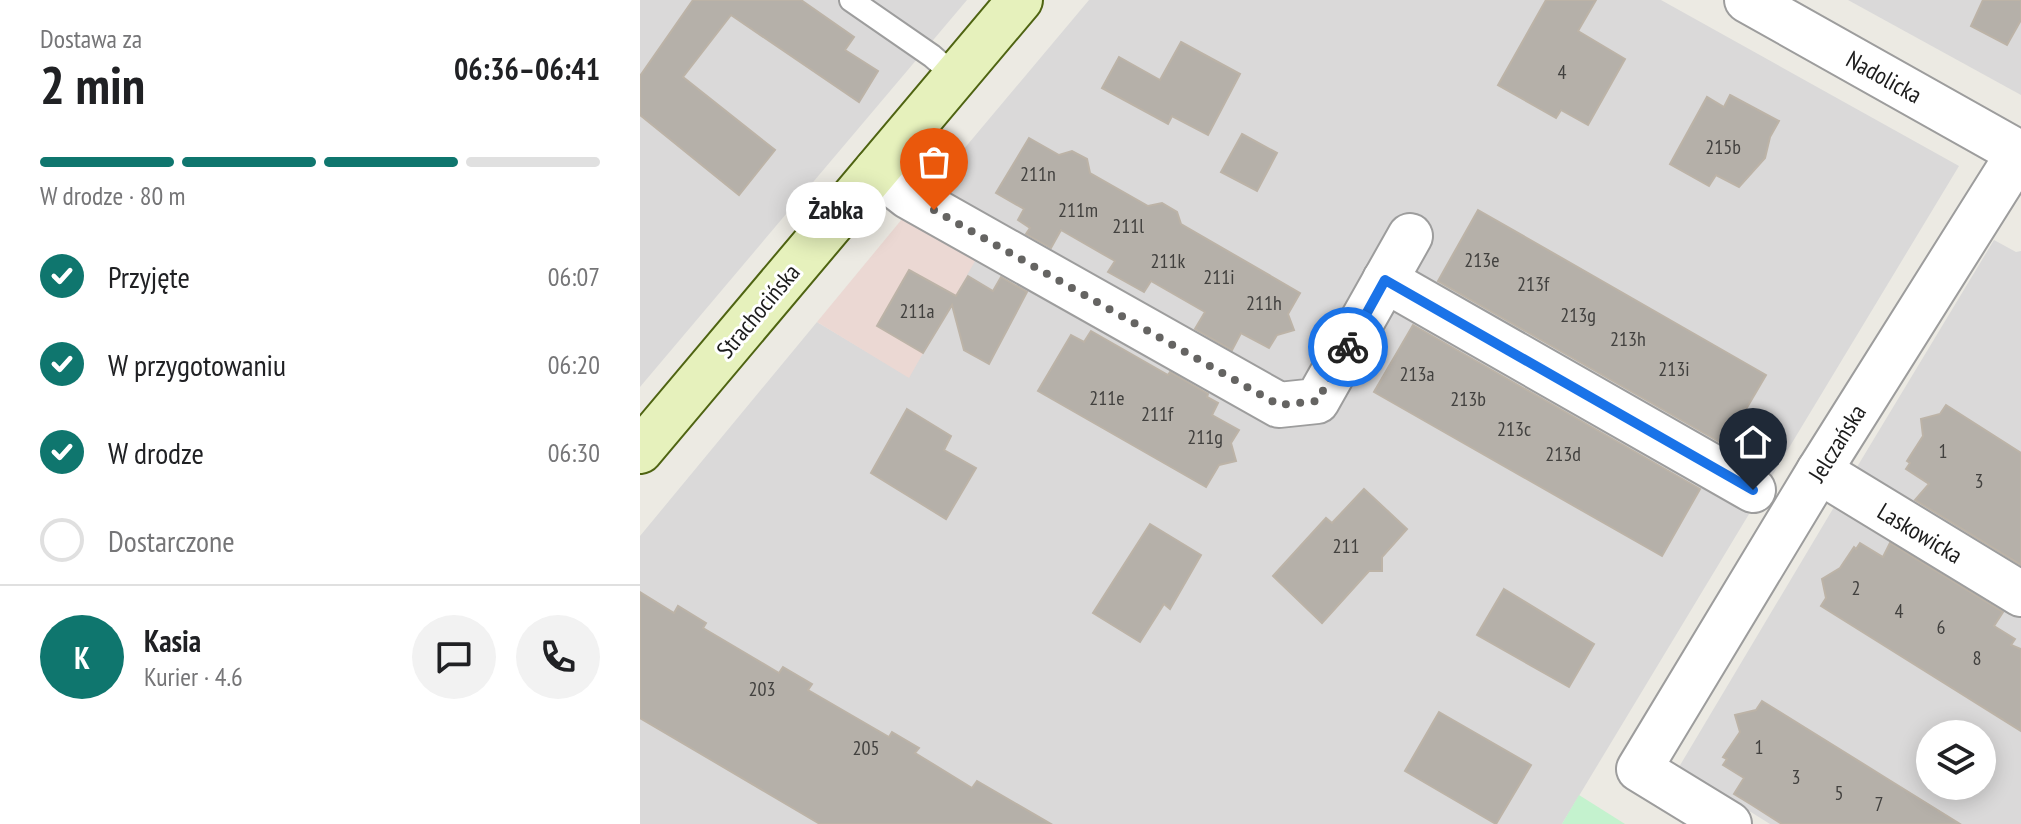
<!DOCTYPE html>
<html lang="pl">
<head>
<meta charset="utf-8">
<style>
	:root { --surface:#fff; --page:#f2f2f2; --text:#202124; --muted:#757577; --line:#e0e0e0; --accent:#0f766e }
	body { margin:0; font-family:"PT Sans Narrow",sans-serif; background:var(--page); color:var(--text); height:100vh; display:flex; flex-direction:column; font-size:30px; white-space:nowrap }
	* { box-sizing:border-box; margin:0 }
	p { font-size:26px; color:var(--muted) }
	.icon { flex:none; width:44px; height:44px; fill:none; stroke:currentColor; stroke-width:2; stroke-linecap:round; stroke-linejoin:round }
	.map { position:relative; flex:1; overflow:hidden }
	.side { display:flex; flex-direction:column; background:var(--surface); width:640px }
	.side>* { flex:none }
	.tools { position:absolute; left:1276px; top:720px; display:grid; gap:16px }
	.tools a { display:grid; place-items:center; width:80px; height:80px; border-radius:50%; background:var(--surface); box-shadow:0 4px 20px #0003; font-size:40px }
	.pin { position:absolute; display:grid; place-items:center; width:68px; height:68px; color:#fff; margin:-82px -34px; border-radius:50% 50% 50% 0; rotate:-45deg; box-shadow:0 0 8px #0007 }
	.pin .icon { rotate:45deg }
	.courier { position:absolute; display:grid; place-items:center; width:80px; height:80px; margin:-40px; border:6px solid #1a73e8; border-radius:50%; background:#fff; color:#222; box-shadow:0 2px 10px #0007 }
	.bubble { position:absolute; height:56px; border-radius:28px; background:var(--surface); box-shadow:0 4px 20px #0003; font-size:26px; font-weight:600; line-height:56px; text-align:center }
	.summary em { font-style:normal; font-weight:600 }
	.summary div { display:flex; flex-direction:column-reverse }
	.summary { display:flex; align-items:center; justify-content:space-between; height:136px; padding:0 40px }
	h1 { font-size:52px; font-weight:600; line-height:60px }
	.bar { display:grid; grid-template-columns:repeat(4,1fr); gap:12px 8px; align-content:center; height:96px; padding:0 40px }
	.bar i { height:10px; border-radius:6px; background:var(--line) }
	.bar .on { background:var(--accent) }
	.bar p { grid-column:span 4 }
	.line { display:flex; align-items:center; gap:20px; padding:0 40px; border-top:2px solid var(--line) }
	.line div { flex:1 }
	.round { display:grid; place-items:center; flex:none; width:84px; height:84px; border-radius:42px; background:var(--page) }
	ol { padding:0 40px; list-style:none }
	li { display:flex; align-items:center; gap:24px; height:88px }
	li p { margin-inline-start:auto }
	li .icon { padding:8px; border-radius:50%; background:var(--accent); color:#fff; stroke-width:4 }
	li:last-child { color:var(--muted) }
	li i { width:44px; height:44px; border:4px solid var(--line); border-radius:50% }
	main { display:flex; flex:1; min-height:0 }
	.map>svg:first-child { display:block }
	.residential { fill:#dad9d9; fill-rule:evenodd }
	.commercial { fill:#ebd8d3 }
	.park { fill:#c4f2ce }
	.building { fill:#b5b0a9; stroke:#bcb3a7; stroke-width:2 }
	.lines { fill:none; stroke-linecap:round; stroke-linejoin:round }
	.lane-casing { stroke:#9d9d9d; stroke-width:26 }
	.street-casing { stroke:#9d9d9d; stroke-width:48 }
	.secondary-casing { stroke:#4f6412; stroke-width:48 }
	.lane { stroke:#fff; stroke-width:22 }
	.street { stroke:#fff; stroke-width:44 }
	.secondary { stroke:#e6f1bc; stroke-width:44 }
	.done { stroke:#656462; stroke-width:8; stroke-dasharray:0 14.4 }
	.route { stroke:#1a73e8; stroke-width:10 }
	.labels { text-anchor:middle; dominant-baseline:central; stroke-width:6; stroke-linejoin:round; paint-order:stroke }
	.number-label { font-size:20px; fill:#42413f }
	.street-label { font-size:24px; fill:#1c1c1c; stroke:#fff }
</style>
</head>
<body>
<main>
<section class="side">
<div class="summary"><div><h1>2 min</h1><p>Dostawa za</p></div><em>06:36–06:41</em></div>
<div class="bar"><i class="on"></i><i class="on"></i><i class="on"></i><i></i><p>W drodze · 80 m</p></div>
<ol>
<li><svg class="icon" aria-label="check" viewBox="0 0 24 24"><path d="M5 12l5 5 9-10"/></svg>Przyjęte<p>06:07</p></li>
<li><svg class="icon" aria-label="check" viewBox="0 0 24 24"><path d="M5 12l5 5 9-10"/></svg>W przygotowaniu<p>06:20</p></li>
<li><svg class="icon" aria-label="check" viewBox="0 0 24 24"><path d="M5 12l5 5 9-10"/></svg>W drodze<p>06:30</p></li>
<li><i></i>Dostarczone</li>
</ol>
<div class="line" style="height:144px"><b class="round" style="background:var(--accent);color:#fff">K</b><div><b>Kasia</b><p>Kurier · 4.6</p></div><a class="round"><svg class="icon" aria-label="chat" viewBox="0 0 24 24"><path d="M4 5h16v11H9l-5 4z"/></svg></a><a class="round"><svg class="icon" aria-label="phone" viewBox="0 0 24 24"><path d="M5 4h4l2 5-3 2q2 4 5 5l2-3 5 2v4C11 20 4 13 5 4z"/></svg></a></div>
</section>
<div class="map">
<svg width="1381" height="824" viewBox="0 0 1381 824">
	<rect width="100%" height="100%" fill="#eceae3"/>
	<g class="residential">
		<polygon points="0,0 327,0 0,387"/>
		<polygon points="449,0 1021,0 1319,166 922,824 0,824 0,536 177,322 269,377 292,187"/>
		<polygon points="1208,0 1381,0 1381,95"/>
		<polygon points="1354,240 1376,252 1381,251 1381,573 1219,472 1217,467"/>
		<path d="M1197,502L1381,612V824H1130L1039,767ZM1290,734H1342V786H1290Z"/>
	</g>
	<polygon class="commercial" points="267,213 339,254 269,378 177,322"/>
	<polygon class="park" points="939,795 985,824 922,824"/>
	<g class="building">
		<polygon points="53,0 161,0 214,37 205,50 238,71 219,102 91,15 43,77 135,150 99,195 0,115 0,76"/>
		<polygon points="906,0 956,0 938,31 985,59 948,125 921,110 916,118 858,85"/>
		<polygon points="1343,0 1381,0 1381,20 1367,45 1331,26"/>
		<polygon points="541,42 600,74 568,135 532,116 528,124 462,88 479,57 520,80"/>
		<polygon points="1090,95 1139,121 1130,137 1125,158 1099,187 1076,175 1069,186 1030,164 1067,97 1084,107"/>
		<polygon points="602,134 637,153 617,191 581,172"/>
		<polygon points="389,138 419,155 432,151 447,159 450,173 508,206 522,203 537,212 541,224 660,293 648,314 654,330 637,335 629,348 601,333 592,350 555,329 565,312 511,281 504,292 468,272 475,261 421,230 411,248 386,234 390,228 378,220 384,209 356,193"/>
		<polygon points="838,210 1126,375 1085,445 798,281"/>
		<polygon points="269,270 316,296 328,276 353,291 361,277 387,292 349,364 324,350 312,305 283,353 237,326"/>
		<polygon points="773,325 1060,489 1022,556 734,392"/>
		<polygon points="451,331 528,375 530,372 568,394 567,397 578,403 572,415 599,430 591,443 596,461 579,465 566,487 398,391 431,335 444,342"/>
		<polygon points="1306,405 1381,453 1381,565 1275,500 1289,484 1266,469 1270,463 1267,461 1283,436 1281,419 1300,414"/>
		<polygon points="267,409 311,436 304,450 336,468 306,519 231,473"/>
		<polygon points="724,489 767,529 742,557 742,571 729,571 682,623 633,576 686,518 692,523"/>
		<polygon points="510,524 561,555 530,609 524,604 500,642 453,613"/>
		<polygon points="1220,543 1243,557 1250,543 1363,612 1354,626 1375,639 1371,645 1381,649 1381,731 1181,606 1186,598 1182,579 1200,568 1214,547 1216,549"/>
		<polygon points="864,589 954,644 929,687 837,635"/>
		<polygon points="0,592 34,613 38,606 66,623 63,628 139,673 143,667 172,684 168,690 249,737 252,732 279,748 275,753 332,788 337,781 411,824 180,824 0,718"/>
		<polygon points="1122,701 1246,778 1320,824 1142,824 1112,805 1094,794 1104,778 1083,765 1087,759 1083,757 1100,732 1095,715 1116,710"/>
		<polygon points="799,712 891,765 856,824 765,771"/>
	</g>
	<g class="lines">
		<defs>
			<polyline id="lane" points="211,0 292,56 315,76"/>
			<g id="street">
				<polyline points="1107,0 1381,154"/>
				<polyline points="236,171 268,196 639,405 677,401 770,236"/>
				<polyline points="745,280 1113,490"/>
				<polyline points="1179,471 1381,594"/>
				<polyline points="1089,824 999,769 1179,471 1379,153"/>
			</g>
			<polyline id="secondary" points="0,451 380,0"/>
		</defs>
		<use href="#lane" class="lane-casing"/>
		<use href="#street" class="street-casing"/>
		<use href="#secondary" class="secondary-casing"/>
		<use href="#lane" class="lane"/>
		<use href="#street" class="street"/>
		<use href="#secondary" class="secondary"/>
	</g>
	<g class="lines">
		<polyline class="done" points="294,210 639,405 677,401 708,347"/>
		<polyline class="route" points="708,347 745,280 1113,490"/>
	</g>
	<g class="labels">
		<g class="number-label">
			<text x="922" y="72">4</text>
			<text x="1083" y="147">215b</text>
			<text x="398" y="174">211n</text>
			<text x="438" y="210">211m</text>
			<text x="488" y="226">211l</text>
			<text x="842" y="260">213e</text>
			<text x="528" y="261">211k</text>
			<text x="579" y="277">211i</text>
			<text x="893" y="284">213f</text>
			<text x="624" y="303">211h</text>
			<text x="277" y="311">211a</text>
			<text x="938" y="315">213g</text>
			<text x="988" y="339">213h</text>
			<text x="1034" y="369">213i</text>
			<text x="777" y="374">213a</text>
			<text x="467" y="398">211e</text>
			<text x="828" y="399">213b</text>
			<text x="517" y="414">211f</text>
			<text x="874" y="429">213c</text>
			<text x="565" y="437">211g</text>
			<text x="1303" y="451">1</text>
			<text x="923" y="454">213d</text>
			<text x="1339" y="481">3</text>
			<text x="706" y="546">211</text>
			<text x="1216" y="588">2</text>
			<text x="1259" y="611">4</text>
			<text x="1301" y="627">6</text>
			<text x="1337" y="658">8</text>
			<text x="122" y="689">203</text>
			<text x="1119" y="747">1</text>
			<text x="226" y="748">205</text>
			<text x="1156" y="777">3</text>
			<text x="1199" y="793">5</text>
			<text x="1239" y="804">7</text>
		</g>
		<g class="street-label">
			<text transform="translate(1244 77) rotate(29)">Nadolicka</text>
			<text transform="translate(118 311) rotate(-50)">Strachocińska</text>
			<text transform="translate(1197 443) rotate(-58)">Jelczańska</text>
			<text transform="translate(1280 533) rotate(31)">Laskowicka</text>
		</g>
	</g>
</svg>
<div class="tools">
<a><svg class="icon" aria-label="layers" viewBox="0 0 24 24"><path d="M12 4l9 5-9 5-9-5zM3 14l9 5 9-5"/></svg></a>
</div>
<div class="pin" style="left:294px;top:210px;background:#ea580c"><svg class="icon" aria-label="bag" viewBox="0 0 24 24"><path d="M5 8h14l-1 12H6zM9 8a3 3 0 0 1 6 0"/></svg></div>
<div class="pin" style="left:1113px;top:490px;background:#1f2937"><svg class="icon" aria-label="home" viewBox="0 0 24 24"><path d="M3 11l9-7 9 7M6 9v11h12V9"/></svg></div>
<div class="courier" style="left:708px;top:347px"><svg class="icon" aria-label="bike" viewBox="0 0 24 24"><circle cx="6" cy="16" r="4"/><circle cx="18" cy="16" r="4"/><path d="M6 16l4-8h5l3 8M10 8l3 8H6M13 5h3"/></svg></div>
<div class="bubble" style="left:146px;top:182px;width:100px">Żabka</div>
</div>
</main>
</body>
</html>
